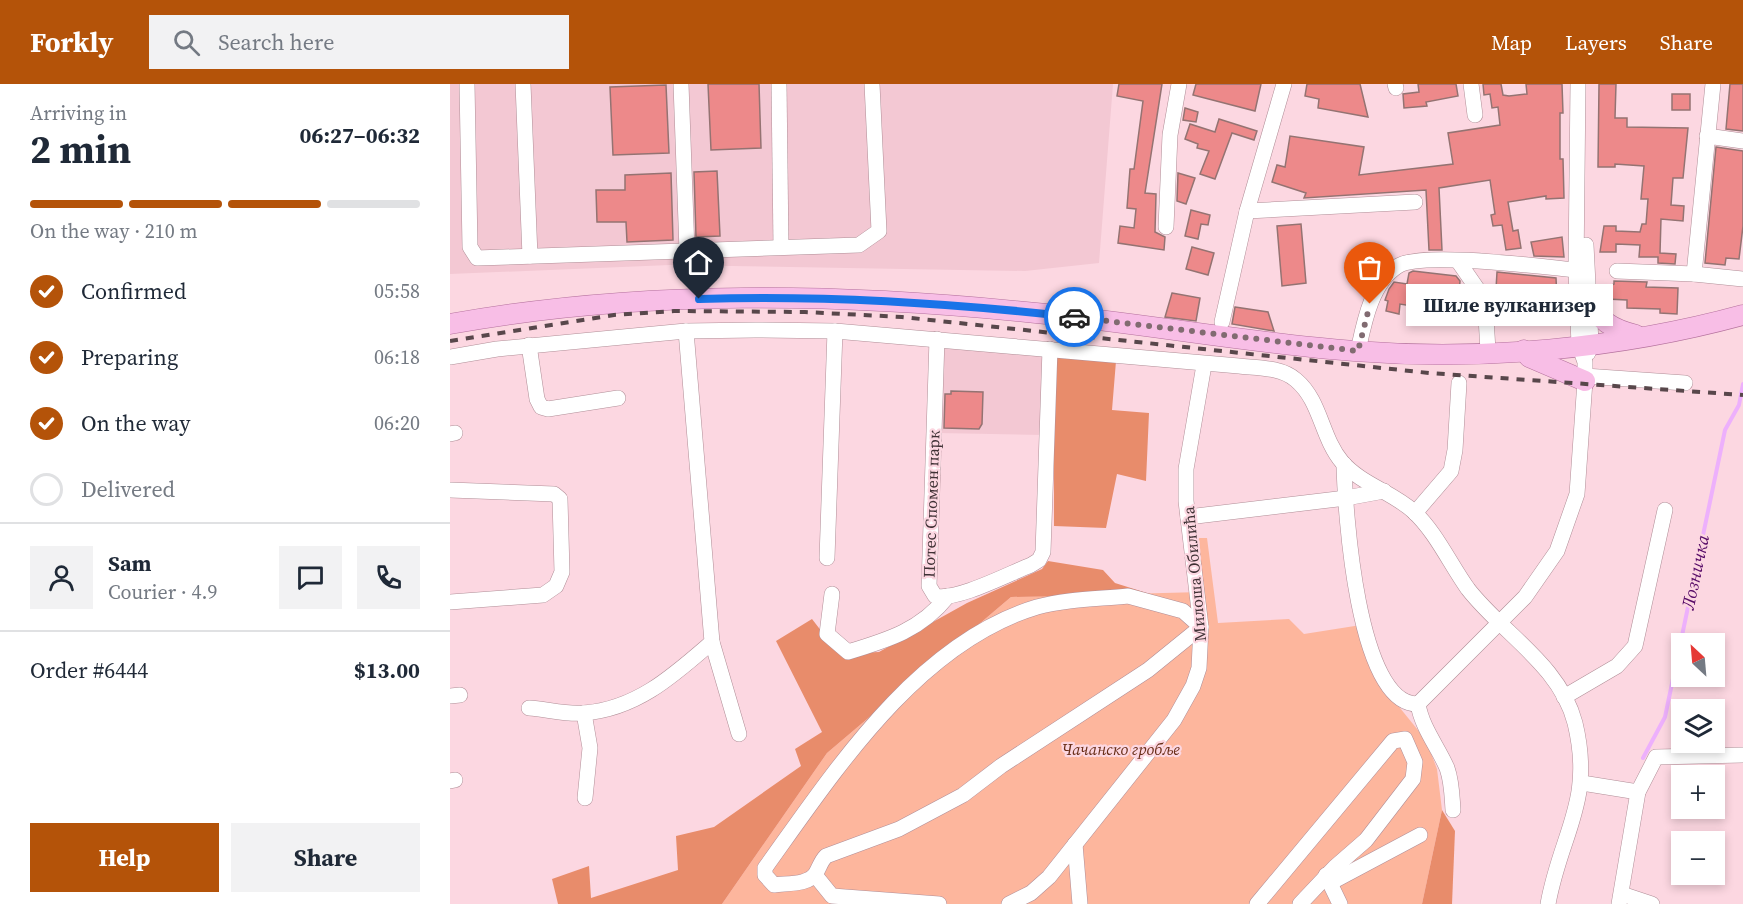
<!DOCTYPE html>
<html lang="en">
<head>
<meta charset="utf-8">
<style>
	:root { --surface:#fff; --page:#f2f2f3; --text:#1f2937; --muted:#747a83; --line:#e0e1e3; --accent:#b45309 }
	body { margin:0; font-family:"Source Serif 4",serif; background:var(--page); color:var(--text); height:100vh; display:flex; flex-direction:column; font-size:22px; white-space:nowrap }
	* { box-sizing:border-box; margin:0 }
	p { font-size:20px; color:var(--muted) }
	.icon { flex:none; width:33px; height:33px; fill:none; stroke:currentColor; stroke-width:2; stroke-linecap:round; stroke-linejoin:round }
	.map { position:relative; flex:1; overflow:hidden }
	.panel { display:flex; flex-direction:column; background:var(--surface); width:450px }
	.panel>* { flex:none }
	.needle { width:39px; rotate:334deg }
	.fabs { position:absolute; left:1221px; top:549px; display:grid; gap:12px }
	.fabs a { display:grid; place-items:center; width:54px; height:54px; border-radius:0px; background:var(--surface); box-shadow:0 3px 9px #0003; font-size:30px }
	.pin { position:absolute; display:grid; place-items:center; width:51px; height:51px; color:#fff; margin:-62px -26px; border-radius:50% 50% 50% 0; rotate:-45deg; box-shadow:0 0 6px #0007 }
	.pin .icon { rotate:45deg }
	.courier { position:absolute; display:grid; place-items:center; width:60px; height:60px; margin:-30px; border:4px solid #1a73e8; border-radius:50%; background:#fff; color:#222; box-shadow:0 2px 8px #0007 }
	.bubble { position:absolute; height:42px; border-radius:0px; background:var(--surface); box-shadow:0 3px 9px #0003; font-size:20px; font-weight:700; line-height:42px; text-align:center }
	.headline em { font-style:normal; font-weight:700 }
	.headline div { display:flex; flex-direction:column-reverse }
	.headline { display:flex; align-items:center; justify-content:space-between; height:102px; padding:0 30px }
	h1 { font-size:39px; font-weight:700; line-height:45px }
	.bar { display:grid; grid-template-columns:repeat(4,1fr); gap:9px 6px; align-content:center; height:72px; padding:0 30px }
	.bar i { height:8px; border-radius:4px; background:var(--line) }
	.bar .current { background:var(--accent) }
	.bar p { grid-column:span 4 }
	.line { display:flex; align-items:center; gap:15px; padding:0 30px; border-top:2px solid var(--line) }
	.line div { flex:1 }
	.round { display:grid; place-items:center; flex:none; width:63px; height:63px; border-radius:0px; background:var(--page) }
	ol { padding:0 30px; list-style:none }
	li { display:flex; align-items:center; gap:18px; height:66px }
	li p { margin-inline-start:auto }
	li .icon { padding:6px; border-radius:50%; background:var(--accent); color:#fff; stroke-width:4 }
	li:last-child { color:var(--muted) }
	li i { width:33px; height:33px; border:3px solid var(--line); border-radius:50% }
	.primary-button { display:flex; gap:12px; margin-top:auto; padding:12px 30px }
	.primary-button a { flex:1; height:69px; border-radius:0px; background:var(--accent); color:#fff; font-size:24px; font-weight:700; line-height:69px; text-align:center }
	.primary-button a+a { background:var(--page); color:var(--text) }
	header { display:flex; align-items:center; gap:36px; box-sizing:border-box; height:84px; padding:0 30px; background:var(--accent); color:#fff }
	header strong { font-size:28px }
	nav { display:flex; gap:33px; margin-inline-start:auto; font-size:21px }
	.search { width:420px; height:54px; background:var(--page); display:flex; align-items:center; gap:15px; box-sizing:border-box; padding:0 21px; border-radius:0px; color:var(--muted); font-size:22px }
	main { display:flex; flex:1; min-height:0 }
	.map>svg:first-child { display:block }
	.built { fill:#f3c8d3 }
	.green { fill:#fdb69d }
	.forest { fill:#e88c6b }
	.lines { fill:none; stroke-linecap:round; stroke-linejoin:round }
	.stream { stroke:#edb0fc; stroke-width:4 }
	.building { fill:#ed898a; stroke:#947372; stroke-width:1.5 }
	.minor-casing { stroke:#b08e97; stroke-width:16 }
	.major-casing { stroke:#b4719d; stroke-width:21 }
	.minor { stroke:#fff; stroke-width:15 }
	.major { stroke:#f8bee6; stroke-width:20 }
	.rail { stroke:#58474b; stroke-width:4; stroke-dasharray:8 8; stroke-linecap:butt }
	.done { stroke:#816b71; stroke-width:6; stroke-dasharray:0 10.8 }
	.route { stroke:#1a73e8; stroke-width:8 }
	.labels { text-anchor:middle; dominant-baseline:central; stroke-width:4.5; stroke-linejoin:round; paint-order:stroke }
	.street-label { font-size:16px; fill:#3f3135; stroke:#fcd7e1 }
	.park-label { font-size:16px; font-style:italic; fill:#682d17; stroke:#fcd7e1 }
	.water-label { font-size:18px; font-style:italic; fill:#580c68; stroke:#fcd7e1 }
</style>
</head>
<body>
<header>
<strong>Forkly</strong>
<div class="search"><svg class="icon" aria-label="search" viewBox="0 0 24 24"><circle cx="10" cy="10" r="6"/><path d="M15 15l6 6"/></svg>Search here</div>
<nav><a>Map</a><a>Layers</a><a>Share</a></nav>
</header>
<main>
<section class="panel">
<div class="headline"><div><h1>2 min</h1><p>Arriving in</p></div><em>06:27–06:32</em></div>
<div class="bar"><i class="current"></i><i class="current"></i><i class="current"></i><i></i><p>On the way · 210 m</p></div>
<ol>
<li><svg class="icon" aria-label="check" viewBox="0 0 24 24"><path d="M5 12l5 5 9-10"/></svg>Confirmed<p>05:58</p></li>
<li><svg class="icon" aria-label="check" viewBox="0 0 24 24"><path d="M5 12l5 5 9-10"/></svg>Preparing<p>06:18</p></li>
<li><svg class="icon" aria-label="check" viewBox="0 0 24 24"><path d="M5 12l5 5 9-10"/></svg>On the way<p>06:20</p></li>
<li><i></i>Delivered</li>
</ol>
<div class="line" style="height:108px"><a class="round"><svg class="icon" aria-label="person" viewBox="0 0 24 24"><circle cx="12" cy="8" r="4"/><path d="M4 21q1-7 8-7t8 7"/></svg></a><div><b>Sam</b><p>Courier · 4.9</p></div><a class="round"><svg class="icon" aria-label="chat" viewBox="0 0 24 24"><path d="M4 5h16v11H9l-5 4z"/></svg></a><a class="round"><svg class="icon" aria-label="phone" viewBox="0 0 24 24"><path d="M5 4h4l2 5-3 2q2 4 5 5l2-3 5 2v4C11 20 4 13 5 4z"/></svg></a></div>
<div class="line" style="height:78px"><div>Order #6444</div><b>$13.00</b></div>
<div class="primary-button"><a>Help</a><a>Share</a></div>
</section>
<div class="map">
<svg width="1293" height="820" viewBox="0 0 1293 820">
	<rect width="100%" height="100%" fill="#fcd7e1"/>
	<g class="built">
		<polygon points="0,0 663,0 649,179 575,187 220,181 0,190"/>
		<polygon points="496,262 595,269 593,351 488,349 490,270"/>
	</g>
	<polygon class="green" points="748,454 757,454 768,539 839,535 854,550 911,541 937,608 976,656 987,685 992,726 972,820 272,820 377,669 561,513 752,508"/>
	<g class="forest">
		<polygon points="604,273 666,277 662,326 699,329 696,397 667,390 656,444 604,442"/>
		<polygon points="598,477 653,486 665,499 700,510 561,513 377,669 272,820 108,820 102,795 139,782 141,814 228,786 226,752 264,743 351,682 345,665 372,648 326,557 362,535 389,570 429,568 517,519 592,485"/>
		<polygon points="992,726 1005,747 1002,820 972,820"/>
	</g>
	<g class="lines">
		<polyline class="stream" points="1193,674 1215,633 1275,346 1289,321 1293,300"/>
	</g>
	<g class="building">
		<polygon points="258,0 309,0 311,64 261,66"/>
		<polygon points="669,0 712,0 695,109 706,110 705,148 715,153 714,166 668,159 670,142 684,144 686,125 677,124 680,85 684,85 693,17 667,12"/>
		<polygon points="746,0 811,0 805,27 743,11"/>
		<polygon points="857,0 910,0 918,33 868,24 869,15 855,12"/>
		<polygon points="968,0 1006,0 1008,12 976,18 977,22 954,24 953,10 969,8"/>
		<polygon points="1033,0 1051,0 1053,11 1059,12 1077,10 1076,0 1112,0 1113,29 1110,29 1110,75 1113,75 1114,114 1096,115 1096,112 1058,118 1063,147 1068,146 1071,164 1056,166 1052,141 1043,142 1041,131 1045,130 1040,96 989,104 992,166 979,166 976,106 854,114 856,109 822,98 827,81 835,83 840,52 914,63 909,91 1003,80 998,49 1050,41 1048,23 1042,24 1040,10 1034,11"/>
		<polygon points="1149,0 1166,0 1165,34 1177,34 1177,43 1238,44 1233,94 1223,94 1221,121 1234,122 1233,137 1211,135 1210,169 1226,170 1225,180 1208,179 1208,173 1189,173 1190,161 1166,160 1166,168 1150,168 1154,142 1166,142 1166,147 1190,148 1192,140 1196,140 1198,115 1191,115 1194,82 1165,80 1165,83 1148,83"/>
		<polygon points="1280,0 1293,0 1293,47 1276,45"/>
		<polygon points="216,1 219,69 163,71 160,3"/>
		<rect x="1222" y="10" width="18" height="16"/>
		<polygon points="735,24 748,28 746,38 733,36"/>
		<polygon points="769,35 807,47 804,56 782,49 765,95 750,90 759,67 747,64 748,60 735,55 740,40 765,48"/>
		<polygon points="1266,63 1293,67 1293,142 1289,175 1276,174 1275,181 1255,179"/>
		<polygon points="267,87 270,152 246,153 244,88"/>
		<polygon points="221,89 223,156 177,158 176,138 147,138 146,106 175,106 175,91"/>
		<polygon points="728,89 745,94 736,120 727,117"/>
		<polygon points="741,126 760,131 758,141 751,140 748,155 735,152"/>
		<polygon points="851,140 856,199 832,202 827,142"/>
		<polygon points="1112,153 1114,173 1084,172 1081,158"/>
		<polygon points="742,163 764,169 758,191 736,185"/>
		<polygon points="963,187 1006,192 1010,197 1009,210 983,207 980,225 950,220 949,230 936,227 938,217 935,216 939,205 944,198 957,200 959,189"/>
		<polygon points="1047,188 1106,194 1107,215 1089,216 1089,233 1073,233 1073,239 1063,239 1063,223 1045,222"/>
		<polygon points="1164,197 1197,198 1196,203 1228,204 1227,230 1210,229 1210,225 1177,224 1177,216 1157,215 1158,203 1164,200"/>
		<polygon points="722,209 750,214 746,237 715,233"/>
		<polygon points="785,223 818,228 824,247 782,240"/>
		<polygon points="501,307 533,308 532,340 529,345 494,344 495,310 501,310"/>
	</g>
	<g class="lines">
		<defs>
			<g id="minor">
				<polyline points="17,0 20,163 27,174 409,161 429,147 422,0"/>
				<polyline points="73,0 80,172"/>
				<polyline points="231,0 237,167"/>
				<polyline points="329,0 331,163"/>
				<polyline points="945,0 946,4"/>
				<polyline points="1021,0 1025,31"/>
				<polyline points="1257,52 1293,57"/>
				<polyline points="797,127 965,118"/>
				<polyline points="716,143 720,51 729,0"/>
				<polyline points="1136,161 1141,259 1138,269"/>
				<polyline points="1008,177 1035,216 1038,267"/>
				<polyline points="1167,187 1244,190 1263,0"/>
				<polyline points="1244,190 1293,195"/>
				<polyline points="772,238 797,127 834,0"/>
				<path d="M487,255L479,502L485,512C507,517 558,490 581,481L589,476L593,468L600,265"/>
				<polyline points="79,261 87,315 91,323 98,325 168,314"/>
				<path d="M908,267C914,239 921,199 948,182C971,167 1094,183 1126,186"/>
				<path d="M0,273L47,265L162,254L236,247L305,246L385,247L789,282C808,284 831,283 846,296C871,317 871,353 892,378C911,400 942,408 963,427C986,448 1000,480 1018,505C1053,550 1110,581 1125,639C1144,718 1111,748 1098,820"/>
				<polyline points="1135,292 1235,299"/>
				<polyline points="0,350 5,349"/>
				<path d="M894,380C895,425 907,622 968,620L1075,513L1107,467L1127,410L1135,297V278L1129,261L1126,186L1128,0"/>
				<polyline points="0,406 104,410 110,415 112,488 106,502 93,511 0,518"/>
				<polyline points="965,429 1001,387 1005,366 1009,299"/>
				<polyline points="738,433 896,414 934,407"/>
				<polyline points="377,474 385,247"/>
				<path d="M382,510L377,550L398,568C438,556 471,546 498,512"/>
				<path d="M678,512L733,527L751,543L698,586L551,682L513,711L449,745L376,772C371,777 370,782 366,789C359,801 337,799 324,801L315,791V784C384,688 467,559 587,523C616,515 648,515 678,512Z"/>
				<polyline points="262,558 289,650"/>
				<polyline points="0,612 10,611"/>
				<polyline points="1114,613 1167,582 1185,562 1215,426"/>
				<path d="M968,620C972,644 988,663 997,684C1002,698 1002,712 1003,726"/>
				<path d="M79,624C96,625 117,631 134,629C187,625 224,591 262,558L236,247"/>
				<polyline points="134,629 140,664 135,714"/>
				<polyline points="0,697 5,696"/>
				<polyline points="1132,699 1188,708"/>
				<polyline points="625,760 630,820"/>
				<polyline points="365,791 382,812 489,820"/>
				<polyline points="876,791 890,820"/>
				<polyline points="880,799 970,751"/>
				<polyline points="1172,810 1202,820"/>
				<polyline points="559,820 581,809 599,793 724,636 743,602 749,584 751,543 736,417 736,385 754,281"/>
				<polyline points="807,820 943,657 955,655 965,678 963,695 916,756 885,783 850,820"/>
				<polyline points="1169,820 1188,708 1206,673 1293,671"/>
			</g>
			<g id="major">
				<path d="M1138,213C1148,237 1162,245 1186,251"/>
				<path d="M0,240C193,205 392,209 586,229C692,239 798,259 904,267C1032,277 1169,265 1293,231"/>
				<polyline points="1074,266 1079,273 1135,297"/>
			</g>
		</defs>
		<use href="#minor" class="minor-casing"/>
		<use href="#major" class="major-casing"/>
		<use href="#minor" class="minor"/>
		<use href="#major" class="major"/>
		<polyline class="rail" points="0,257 164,231 224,227 355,228 452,233 979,289 1293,311"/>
	</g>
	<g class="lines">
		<polyline class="done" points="624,233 908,267 920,220"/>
		<path class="route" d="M249,215C373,211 500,219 624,233"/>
	</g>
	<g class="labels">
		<g class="street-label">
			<text transform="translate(481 420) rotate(-88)">Потес Спомен парк</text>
			<text transform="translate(744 490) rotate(-95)">Милоша Обилића</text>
		</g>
		<g class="park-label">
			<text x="671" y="665">Чачанско гробље</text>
		</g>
		<g class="water-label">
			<text transform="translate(1245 488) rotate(-78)">Лозничка</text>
		</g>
	</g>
</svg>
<div class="fabs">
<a><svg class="needle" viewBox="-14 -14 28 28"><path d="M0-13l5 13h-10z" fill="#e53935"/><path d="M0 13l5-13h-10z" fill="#747a83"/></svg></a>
<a><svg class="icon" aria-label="layers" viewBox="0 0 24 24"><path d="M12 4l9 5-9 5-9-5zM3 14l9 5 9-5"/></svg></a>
<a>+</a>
<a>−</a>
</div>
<div class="pin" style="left:920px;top:220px;background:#ea580c"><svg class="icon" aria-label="bag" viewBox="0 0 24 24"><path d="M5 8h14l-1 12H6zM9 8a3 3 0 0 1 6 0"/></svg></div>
<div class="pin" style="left:249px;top:215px;background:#1f2937"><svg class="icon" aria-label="home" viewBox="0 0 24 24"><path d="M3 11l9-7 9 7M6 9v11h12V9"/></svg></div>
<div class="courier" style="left:624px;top:233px"><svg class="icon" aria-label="car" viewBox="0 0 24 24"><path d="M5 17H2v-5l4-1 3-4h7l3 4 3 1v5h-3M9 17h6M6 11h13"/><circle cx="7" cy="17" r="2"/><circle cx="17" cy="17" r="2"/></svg></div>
<div class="bubble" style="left:956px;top:200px;width:207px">Шиле вулканизер</div>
</div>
</main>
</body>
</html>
